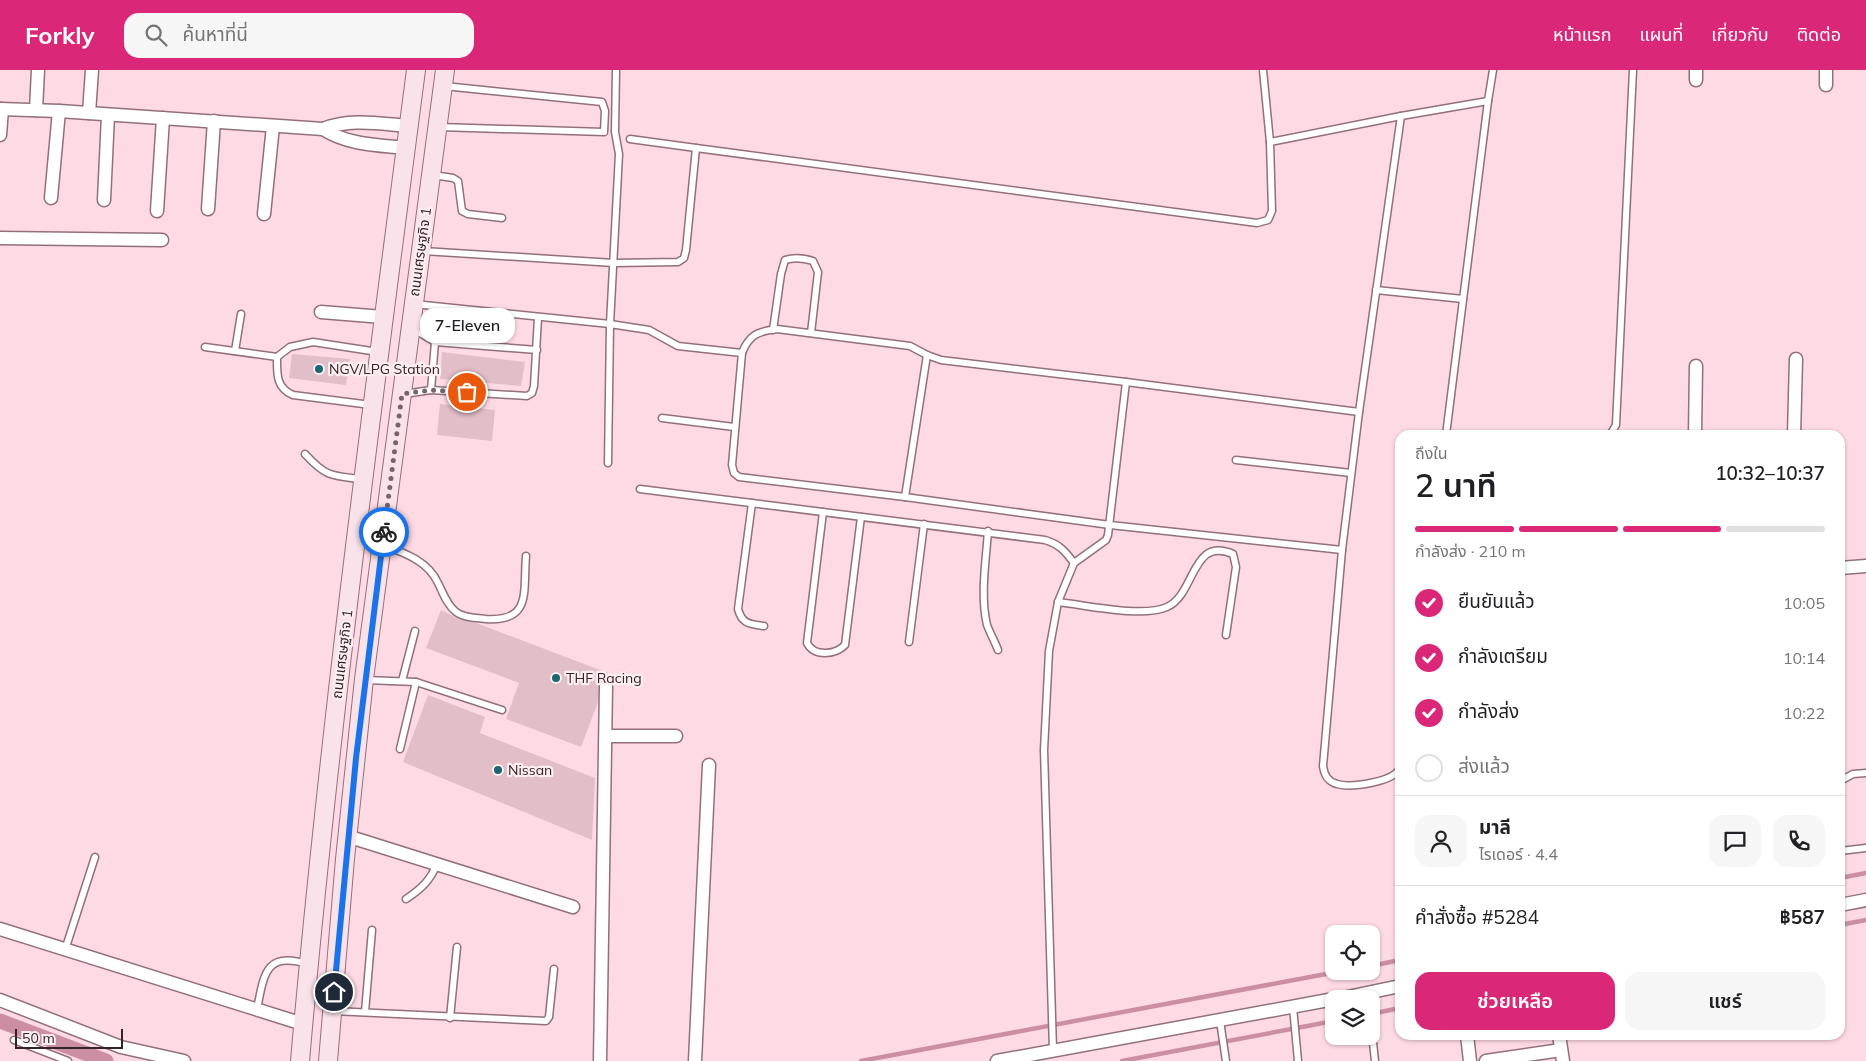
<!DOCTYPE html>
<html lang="th">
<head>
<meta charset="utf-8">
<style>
	:root { --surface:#fff; --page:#f6f6f6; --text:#202124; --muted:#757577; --line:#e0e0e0; --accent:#db2777 }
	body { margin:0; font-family:Mulish,"Noto Sans Thai",sans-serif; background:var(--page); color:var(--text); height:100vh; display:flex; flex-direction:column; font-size:19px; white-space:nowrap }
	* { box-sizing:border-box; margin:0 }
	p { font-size:16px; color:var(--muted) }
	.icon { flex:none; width:28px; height:28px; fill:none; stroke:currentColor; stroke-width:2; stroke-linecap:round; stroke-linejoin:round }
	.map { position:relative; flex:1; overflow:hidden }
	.drawer { position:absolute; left:1395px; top:360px; width:450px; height:610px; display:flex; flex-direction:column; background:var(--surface); border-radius:15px; box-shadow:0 1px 4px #0004 }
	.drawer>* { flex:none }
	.fabs { position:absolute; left:1325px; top:855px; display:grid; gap:10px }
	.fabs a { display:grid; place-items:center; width:55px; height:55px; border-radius:10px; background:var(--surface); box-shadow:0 1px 4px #0004; font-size:25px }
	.scale { position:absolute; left:15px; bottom:12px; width:108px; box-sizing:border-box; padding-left:5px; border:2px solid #312328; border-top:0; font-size:14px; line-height:18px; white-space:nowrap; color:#312328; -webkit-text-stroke:4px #fdeef2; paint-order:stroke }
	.pin { position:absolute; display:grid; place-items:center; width:42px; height:42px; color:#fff; margin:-21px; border:2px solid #fff; border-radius:50%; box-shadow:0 1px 5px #0007 }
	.courier { position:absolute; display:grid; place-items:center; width:50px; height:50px; margin:-25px; border:4px solid #1a73e8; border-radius:50%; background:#fff; color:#222; box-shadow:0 1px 6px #0007 }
	.bubble { position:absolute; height:35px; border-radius:15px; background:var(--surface); box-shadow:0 1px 4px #0004; font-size:16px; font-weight:600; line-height:35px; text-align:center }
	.head em { font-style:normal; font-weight:600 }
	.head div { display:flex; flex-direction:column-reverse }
	.head { display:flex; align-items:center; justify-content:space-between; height:85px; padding:0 20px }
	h1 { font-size:32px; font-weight:600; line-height:38px }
	.bar { display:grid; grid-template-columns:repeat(4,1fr); gap:8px 5px; align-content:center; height:60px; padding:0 20px }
	.bar i { height:6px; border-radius:4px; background:var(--line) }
	.bar .current { background:var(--accent) }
	.bar p { grid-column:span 4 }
	.line { display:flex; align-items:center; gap:12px; padding:0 20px; border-top:1px solid var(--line) }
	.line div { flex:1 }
	.round { display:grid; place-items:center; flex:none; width:52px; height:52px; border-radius:15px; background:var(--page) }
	ol { padding:0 20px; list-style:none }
	li { display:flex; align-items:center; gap:15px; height:55px }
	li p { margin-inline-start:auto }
	li .icon { padding:5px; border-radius:50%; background:var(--accent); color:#fff; stroke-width:4 }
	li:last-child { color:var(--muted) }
	li i { width:28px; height:28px; border:2px solid var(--line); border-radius:50% }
	.button { display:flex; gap:10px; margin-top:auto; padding:10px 20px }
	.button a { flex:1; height:58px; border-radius:15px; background:var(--accent); color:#fff; font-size:20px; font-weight:600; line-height:58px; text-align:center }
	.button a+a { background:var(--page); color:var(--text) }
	header { display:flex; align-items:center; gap:30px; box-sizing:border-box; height:70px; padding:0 25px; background:var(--accent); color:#fff }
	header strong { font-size:24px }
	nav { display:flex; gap:28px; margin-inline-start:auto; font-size:18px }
	.search { width:350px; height:45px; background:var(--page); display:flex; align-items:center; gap:12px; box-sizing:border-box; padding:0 18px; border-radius:15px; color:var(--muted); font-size:19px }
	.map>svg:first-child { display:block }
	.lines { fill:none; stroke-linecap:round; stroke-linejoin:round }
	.stream { stroke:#cc8ea3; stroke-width:4.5 }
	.canal { stroke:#cc8ea3; stroke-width:15 }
	.building { fill:#e2bec9 }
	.lane-casing { stroke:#91707b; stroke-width:9 }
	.street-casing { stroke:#91707b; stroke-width:15 }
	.secondary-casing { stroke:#91707b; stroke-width:20 }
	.lane { stroke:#fff; stroke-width:6 }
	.street { stroke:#fff; stroke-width:12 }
	.secondary { stroke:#fae2ea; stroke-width:18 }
	.done { stroke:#79636a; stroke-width:5; stroke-dasharray:0 9 }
	.route { stroke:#1a73e8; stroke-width:6 }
	.poi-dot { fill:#1b6770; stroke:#fdeef2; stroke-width:2 }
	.labels { text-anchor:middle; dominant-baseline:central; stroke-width:4.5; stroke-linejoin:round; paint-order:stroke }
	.street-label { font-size:14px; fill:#312328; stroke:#fdeef2 }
	.poi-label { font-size:14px; fill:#312328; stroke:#fdeef2; text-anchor:start }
</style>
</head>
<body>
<header>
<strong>Forkly</strong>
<div class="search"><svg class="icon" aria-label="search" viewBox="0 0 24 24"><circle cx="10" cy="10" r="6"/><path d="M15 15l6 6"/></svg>ค้นหาที่นี่</div>
<nav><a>หน้าแรก</a><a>แผนที่</a><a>เกี่ยวกับ</a><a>ติดต่อ</a></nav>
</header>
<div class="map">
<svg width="1866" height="991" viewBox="0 0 1866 991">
	<rect width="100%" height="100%" fill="#fedae5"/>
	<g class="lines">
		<g class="stream">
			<polyline points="1840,808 1866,803"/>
			<polyline points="1840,855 1866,850"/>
			<polyline points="1371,896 1400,890"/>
			<polyline points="1371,944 1400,938"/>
			<polyline points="861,991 1342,901"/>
			<polyline points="1122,991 1334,951"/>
		</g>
		<polyline class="canal" points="0,951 106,991"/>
	</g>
	<g class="building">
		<polygon points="442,282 525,292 521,316 440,309"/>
		<polygon points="292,284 350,289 346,315 289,308"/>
		<polygon points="440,334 495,340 492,371 437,365"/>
		<polygon points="441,540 461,550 476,553 608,603 607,608 599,612 598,632 581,677 506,649 519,613 426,578"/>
		<polygon points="428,625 485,647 480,663 595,708 592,770 403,692"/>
	</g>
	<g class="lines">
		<defs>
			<g id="lane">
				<polyline points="1263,0 1270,72"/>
				<polyline points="439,57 604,62 605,41 602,32 444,16"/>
				<polyline points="630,69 696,78"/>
				<polyline points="433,105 453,108 458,111 462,141 468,144 502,148"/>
				<polyline points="423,181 614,193 678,192 684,188 686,180 696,78 1257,153 1268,150 1272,141 1270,72 1401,46"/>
				<polyline points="1376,220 1463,229"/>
				<polyline points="414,234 610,254 619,84 615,62 616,0"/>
				<path d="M773,260L781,204L785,190C794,187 804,188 813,191L818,202L811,263"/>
				<polyline points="435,272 537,280"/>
				<polyline points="205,277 277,287"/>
				<polyline points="235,281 241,244"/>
				<path d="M742,283C749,265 758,261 777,259L910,276L927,285L941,290L1126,312"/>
				<polyline points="927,285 905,427 1110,455 1342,480"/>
				<polyline points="431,320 527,326 532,323 534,316 538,248"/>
				<polyline points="404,324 431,320 435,272 413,259"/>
				<path d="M371,335L293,325C276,318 277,304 277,287L290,277L313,272L378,282"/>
				<path d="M1359,342L1342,480L1323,696C1324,704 1328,712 1337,714C1351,718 1394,712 1400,698"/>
				<polyline points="662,348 734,357"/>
				<polyline points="1446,365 1488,31"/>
				<polyline points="1610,365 1616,355 1633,0"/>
				<path d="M305,384C326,407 332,406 361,409"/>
				<polyline points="1236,390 1351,403"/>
				<polyline points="608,393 610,254 649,260 678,276 742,283 732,395 734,403 739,407 905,427"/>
				<path d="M640,419L1045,470C1059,474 1065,481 1074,493"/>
				<path d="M752,433L738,539C742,554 749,554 764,556"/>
				<path d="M823,442L807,573C814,587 835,585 845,575L861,447"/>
				<path d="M988,461C986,491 980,525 987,555C990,563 995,572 998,580"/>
				<path d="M383,475C405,483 428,491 438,513C443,523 447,535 456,542C464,548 476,548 486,549C532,552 523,522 526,486"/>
				<path d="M1058,532C1086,535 1142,548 1167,537C1196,524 1191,466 1233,484L1236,497L1226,565"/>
				<polyline points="909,572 924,454"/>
				<polyline points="366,610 416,612 502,640"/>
				<polyline points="402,611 415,561"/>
				<polyline points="400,679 416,612"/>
				<polyline points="1840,711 1853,704 1866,703"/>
				<polyline points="1840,781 1866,778"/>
				<path d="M406,829C421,819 430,811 437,794"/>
				<polyline points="65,880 95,787"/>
				<polyline points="1293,937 1298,991"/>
				<path d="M257,939C264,905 265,881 307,894"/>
				<polyline points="333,941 546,951 549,947 554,899"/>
				<polyline points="365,942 372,860"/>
				<polyline points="450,948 457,877"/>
				<polyline points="1220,951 1226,991"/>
				<polyline points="1371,954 1375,991"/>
				<polyline points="14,970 68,991"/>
				<polyline points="1053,980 1044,680 1049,581 1058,532 1074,493 1106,470 1108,465 1126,312 1359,342 1401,46 1488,31 1493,0"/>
			</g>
			<g id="street">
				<polyline points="1696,10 1696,0"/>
				<polyline points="1826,15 1826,0"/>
				<path d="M0,39L59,41L323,59C351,48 380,54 409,56"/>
				<polyline points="36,40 38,0"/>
				<polyline points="89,43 92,0"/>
				<path d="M323,59C348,75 377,75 406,78"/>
				<polyline points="0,65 2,39"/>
				<polyline points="51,128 59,41"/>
				<polyline points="104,130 108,45"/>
				<polyline points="208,139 214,51"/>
				<polyline points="157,141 163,48"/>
				<polyline points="264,144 273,56"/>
				<polyline points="0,168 162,170"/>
				<polyline points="321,242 383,247"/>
				<polyline points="1695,365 1696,296"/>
				<polyline points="1794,365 1796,289"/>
				<polyline points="1840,498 1866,496"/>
				<polyline points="606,666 676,666"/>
				<polyline points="347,766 573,837"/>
				<polyline points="1840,835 1866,830"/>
				<polyline points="0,859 303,954"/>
				<polyline points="1338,929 1400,916"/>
				<polyline points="0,930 121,977 184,991"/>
				<polyline points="1467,965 1470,991"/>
				<polyline points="1559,965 1563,991"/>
				<polyline points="600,991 606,616"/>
				<polyline points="695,991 709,695"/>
				<polyline points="997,991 1334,929"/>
				<polyline points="1486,991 1561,980"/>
			</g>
			<g id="secondary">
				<path d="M300,991C329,659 373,330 416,0"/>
				<polyline points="328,991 345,789 364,609 445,0"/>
			</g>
		</defs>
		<use href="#lane" class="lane-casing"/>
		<use href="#street" class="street-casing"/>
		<use href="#secondary" class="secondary-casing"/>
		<use href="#lane" class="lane"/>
		<use href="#street" class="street"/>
		<use href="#secondary" class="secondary"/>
	</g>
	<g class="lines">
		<polyline class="done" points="384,462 402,324 431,320 467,322"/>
		<polyline class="route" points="334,922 356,688 384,462"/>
	</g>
	<g class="poi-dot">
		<circle cx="319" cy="299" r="5"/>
		<circle cx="556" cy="608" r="5"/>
		<circle cx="498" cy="700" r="5"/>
	</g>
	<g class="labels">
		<g class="street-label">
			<text transform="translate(420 182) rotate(-82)">ถนนเศรษฐกิจ 1</text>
			<text transform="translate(342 584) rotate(-83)">ถนนเศรษฐกิจ 1</text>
		</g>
		<g class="poi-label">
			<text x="329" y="299">NGV/LPG Station</text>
			<text x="566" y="608">THF Racing</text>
			<text x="508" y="700">Nissan</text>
		</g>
	</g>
</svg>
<div class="fabs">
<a><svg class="icon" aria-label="locate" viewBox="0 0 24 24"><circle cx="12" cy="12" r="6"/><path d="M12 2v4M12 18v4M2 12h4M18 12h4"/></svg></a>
<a><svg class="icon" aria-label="layers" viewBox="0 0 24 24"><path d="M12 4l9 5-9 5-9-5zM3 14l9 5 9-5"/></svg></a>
</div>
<div class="scale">50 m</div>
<div class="pin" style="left:467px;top:322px;background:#ea580c"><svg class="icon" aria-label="bag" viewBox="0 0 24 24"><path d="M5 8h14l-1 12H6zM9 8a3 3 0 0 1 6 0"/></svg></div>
<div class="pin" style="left:334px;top:922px;background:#1f2937"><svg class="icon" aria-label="home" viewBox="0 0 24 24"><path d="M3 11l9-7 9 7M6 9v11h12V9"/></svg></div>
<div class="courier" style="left:384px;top:462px"><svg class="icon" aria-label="bike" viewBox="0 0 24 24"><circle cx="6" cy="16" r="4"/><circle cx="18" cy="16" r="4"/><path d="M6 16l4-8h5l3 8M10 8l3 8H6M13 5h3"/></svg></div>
<div class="bubble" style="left:420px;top:238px;width:95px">7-Eleven</div>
<section class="drawer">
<div class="head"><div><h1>2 นาที</h1><p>ถึงใน</p></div><em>10:32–10:37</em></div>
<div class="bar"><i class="current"></i><i class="current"></i><i class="current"></i><i></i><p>กำลังส่ง · 210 m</p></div>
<ol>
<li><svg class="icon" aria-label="check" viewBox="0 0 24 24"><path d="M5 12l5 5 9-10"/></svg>ยืนยันแล้ว<p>10:05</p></li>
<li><svg class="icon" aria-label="check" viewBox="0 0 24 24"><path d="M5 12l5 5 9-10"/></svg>กำลังเตรียม<p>10:14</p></li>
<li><svg class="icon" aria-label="check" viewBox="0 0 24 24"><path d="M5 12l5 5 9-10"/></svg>กำลังส่ง<p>10:22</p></li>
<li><i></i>ส่งแล้ว</li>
</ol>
<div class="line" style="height:90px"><a class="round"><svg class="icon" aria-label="person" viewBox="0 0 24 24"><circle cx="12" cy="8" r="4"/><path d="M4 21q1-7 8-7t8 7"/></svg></a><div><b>มาลี</b><p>ไรเดอร์ · 4.4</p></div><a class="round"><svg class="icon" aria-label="chat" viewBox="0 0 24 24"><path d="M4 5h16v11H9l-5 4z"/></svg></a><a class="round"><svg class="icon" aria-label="phone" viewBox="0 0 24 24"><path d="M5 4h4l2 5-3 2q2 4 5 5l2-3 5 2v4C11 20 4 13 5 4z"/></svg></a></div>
<div class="line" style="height:65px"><div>คำสั่งซื้อ #5284</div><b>฿587</b></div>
<div class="button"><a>ช่วยเหลือ</a><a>แชร์</a></div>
</section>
</div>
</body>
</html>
